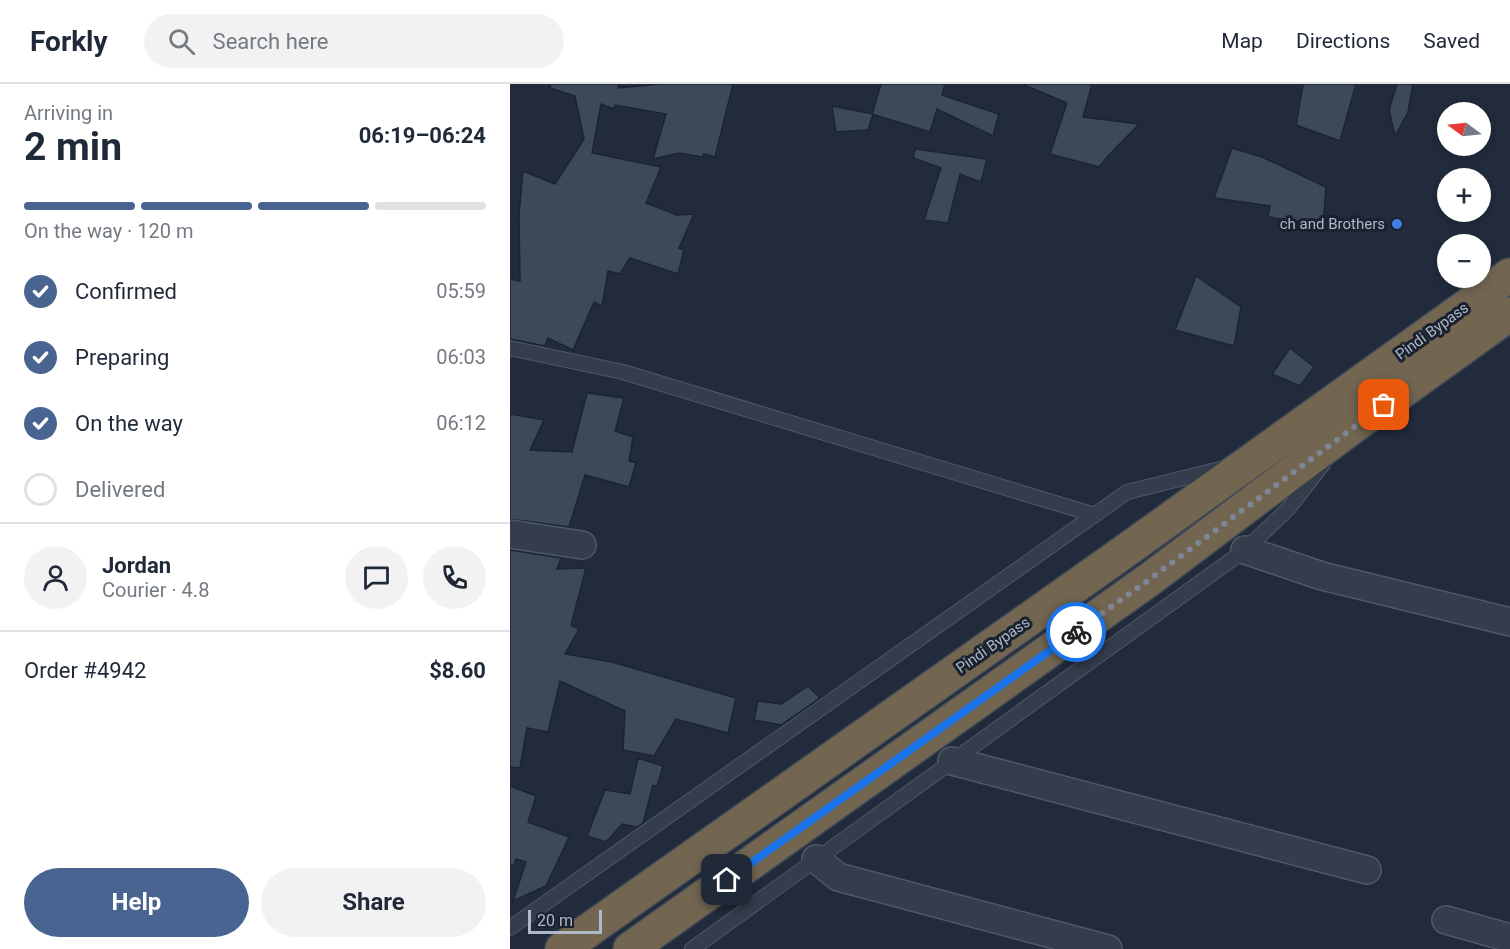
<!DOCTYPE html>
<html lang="en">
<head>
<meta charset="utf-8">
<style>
	:root { --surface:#fff; --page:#f2f2f3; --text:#1f2937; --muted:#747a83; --line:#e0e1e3; --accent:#4a6491 }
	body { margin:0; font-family:Roboto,sans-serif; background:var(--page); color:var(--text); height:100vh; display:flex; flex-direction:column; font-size:22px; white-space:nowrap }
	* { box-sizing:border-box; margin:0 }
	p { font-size:20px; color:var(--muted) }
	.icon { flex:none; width:33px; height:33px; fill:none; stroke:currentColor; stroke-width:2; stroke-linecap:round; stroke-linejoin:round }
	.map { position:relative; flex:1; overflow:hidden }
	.drawer { display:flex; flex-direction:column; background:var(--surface); width:510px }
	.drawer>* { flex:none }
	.needle { width:39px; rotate:285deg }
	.fabs { position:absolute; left:927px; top:18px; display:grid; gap:12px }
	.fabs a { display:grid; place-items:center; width:54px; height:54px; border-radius:50%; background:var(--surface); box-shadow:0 3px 9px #0003; font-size:30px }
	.scale { position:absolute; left:18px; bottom:15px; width:74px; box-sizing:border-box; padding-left:6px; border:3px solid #afb8c8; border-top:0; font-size:16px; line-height:21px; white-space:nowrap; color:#afb8c8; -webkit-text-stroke:4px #1a2230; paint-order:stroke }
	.pin { position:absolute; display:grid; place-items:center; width:51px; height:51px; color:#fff; margin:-26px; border-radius:12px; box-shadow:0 3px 9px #0006 }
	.courier { position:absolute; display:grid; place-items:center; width:60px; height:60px; margin:-30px; border:4px solid #1a73e8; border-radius:50%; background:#fff; color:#222; box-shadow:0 2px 8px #0007 }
	.overview em { font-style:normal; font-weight:700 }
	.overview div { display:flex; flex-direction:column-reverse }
	.overview { display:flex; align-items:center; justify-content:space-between; height:102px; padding:0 24px }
	h1 { font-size:39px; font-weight:700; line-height:45px }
	.bar { display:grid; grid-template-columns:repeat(4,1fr); gap:9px 6px; align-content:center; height:72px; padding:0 24px }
	.bar i { height:8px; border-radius:4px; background:var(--line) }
	.bar .on { background:var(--accent) }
	.bar p { grid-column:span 4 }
	.line { display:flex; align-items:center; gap:15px; padding:0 24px; border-top:2px solid var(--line) }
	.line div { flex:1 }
	.round { display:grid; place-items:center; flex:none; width:63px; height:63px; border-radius:32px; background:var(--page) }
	ol { padding:0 24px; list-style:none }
	li { display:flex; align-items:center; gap:18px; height:66px }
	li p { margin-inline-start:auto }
	li .icon { padding:6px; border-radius:50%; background:var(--accent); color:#fff; stroke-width:4 }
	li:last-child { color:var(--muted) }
	li i { width:33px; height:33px; border:3px solid var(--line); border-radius:50% }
	.button { display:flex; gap:12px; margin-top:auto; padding:12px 24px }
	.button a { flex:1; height:69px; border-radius:36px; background:var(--accent); color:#fff; font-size:24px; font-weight:700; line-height:69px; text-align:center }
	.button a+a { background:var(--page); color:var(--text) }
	header { display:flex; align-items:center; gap:36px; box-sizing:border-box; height:84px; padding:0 30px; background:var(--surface); border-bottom:2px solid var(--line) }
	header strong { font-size:28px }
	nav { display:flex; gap:33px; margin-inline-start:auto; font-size:21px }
	.search { width:420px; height:54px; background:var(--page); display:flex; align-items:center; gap:15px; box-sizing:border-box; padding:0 21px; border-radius:33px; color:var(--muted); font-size:22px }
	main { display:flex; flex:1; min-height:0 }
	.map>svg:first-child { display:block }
	.building { fill:#3c495b; stroke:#1c2432; stroke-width:1.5 }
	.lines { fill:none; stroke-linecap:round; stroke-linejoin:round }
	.lane-casing { stroke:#4f5866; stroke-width:16 }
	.street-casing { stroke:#4f5866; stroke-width:30 }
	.highway-casing { stroke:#3f4856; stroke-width:36 }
	.lane { stroke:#343d4c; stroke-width:14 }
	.street { stroke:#343d4c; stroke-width:27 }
	.highway { stroke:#726651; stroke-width:33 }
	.done { stroke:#7d8797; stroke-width:6; stroke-dasharray:0 10.8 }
	.route { stroke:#1a73e8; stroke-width:8 }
	.shop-dot { fill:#3f7fe0; stroke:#1a2230; stroke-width:2 }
	.labels { text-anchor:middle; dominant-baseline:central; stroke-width:6; stroke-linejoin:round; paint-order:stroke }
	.poi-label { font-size:15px; fill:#afb8c8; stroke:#1a2230; text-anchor:end }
	.street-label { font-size:15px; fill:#afb8c8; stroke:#1a2230 }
</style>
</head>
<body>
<header>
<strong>Forkly</strong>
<div class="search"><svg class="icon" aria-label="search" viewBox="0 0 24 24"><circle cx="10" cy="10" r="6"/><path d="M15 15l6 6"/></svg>Search here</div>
<nav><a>Map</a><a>Directions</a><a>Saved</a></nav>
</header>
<main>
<section class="drawer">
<div class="overview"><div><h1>2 min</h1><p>Arriving in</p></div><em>06:19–06:24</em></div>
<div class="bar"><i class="on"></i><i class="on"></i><i class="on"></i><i></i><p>On the way · 120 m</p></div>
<ol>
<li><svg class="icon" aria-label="check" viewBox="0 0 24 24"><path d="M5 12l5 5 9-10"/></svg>Confirmed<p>05:59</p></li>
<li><svg class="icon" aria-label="check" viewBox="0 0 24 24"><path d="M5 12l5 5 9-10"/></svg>Preparing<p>06:03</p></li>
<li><svg class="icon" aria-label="check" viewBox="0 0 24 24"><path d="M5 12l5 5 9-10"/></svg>On the way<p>06:12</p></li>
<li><i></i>Delivered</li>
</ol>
<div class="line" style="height:108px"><a class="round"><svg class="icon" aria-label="person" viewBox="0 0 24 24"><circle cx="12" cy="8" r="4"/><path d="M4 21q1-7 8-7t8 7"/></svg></a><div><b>Jordan</b><p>Courier · 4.8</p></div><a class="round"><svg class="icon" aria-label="chat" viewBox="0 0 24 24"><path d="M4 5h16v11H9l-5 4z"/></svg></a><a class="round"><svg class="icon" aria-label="phone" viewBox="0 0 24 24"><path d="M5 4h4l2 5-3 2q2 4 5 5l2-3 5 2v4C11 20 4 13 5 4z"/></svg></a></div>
<div class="line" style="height:78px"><div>Order #4942</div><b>$8.60</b></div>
<div class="button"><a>Help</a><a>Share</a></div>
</section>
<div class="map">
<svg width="1000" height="865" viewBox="0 0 1000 865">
	<rect width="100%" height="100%" fill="#212b3c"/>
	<g class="building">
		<polygon points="41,0 109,0 108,4 151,0 223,0 205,73 194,70 193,73 169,69 143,75 156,30 105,21 104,25 91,20 82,69 151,83 136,119 167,131 184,130 169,164 174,166 168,190 120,174 110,190 98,187 92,222 84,218 63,266 38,254 35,262 0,255 0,195 10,197 9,131 13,87 45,100 74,55 65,12 40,4"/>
		<polygon points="371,0 435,0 432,11 489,30 483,52 427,25 420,48 362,30"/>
		<polygon points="512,0 582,0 573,33 629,40 598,72 589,83 540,70 557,19"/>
		<polygon points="793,0 846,0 830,57 786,41"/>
		<polygon points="887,0 903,0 898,28 885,52 879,26"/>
		<polygon points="322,22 363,30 358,46 326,48"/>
		<polygon points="722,64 752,73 816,103 813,141 758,133 760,122 704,114"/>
		<polygon points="405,65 477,75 471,98 450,90 438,139 414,136 431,84 403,74"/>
		<polygon points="686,192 731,223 724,262 665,246"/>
		<polygon points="780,264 804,283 790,302 762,290"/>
		<polygon points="77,309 114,314 105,347 123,353 119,377 126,379 119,403 75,391 59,443 0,435 0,330 34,336 20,366 62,368"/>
		<polygon points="0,466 51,474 47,485 76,484 61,541 69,545 55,570 102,578 226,614 218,649 166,635 144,672 113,666 115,627 50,597 38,648 17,644 10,684 0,683"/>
		<polygon points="298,602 310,614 271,641 244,636 248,617 271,620"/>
		<polygon points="128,674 153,682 147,703 143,701 133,739 127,743 112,740 96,758 77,752 95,706 120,710"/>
		<polygon points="0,702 26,712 18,738 59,753 36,802 3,817 16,778 6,775 4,782 0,781"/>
	</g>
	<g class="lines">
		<defs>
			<g id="lane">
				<polyline points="0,264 113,288 585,431"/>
				<polyline points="0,844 617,408 714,384"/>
				<polyline points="182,865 735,466 778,425 813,380"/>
			</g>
			<g id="street">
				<polyline points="0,450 72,461"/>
				<polyline points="735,466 812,492 1000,538"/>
				<polyline points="442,677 857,786"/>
				<polyline points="306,775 328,793 598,865"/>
				<polyline points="936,836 1000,854"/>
			</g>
			<g id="highway">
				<polyline points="52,865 611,470 1000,191"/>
				<polyline points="120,865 640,495 837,347 1000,230"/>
			</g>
		</defs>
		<use href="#lane" class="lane-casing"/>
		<use href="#street" class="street-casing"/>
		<use href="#highway" class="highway-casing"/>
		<use href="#lane" class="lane"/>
		<use href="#street" class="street"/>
		<use href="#highway" class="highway"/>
	</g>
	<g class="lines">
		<polyline class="done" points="566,548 640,495 874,321"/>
		<polyline class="route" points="217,796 566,548"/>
	</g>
	<circle class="shop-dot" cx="887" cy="140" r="6"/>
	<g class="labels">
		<g class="poi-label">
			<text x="875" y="140">ch and Brothers</text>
		</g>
		<g class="street-label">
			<text transform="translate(922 247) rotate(-36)">Pindi Bypass</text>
			<text transform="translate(483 561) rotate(-35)">Pindi Bypass</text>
		</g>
	</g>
</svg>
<div class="fabs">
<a><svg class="needle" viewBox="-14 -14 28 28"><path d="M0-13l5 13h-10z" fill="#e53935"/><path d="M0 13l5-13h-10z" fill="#747a83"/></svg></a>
<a>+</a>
<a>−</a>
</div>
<div class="scale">20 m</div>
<div class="pin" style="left:874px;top:321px;background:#ea580c"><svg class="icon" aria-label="bag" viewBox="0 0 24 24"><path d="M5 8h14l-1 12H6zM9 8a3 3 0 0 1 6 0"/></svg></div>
<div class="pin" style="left:217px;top:796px;background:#1f2937"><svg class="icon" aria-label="home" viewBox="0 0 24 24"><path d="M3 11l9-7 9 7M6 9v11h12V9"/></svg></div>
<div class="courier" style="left:566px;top:548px"><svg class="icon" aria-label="bike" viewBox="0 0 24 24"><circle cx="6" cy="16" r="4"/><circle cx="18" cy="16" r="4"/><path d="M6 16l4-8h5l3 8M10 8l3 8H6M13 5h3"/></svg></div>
</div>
</main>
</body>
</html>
